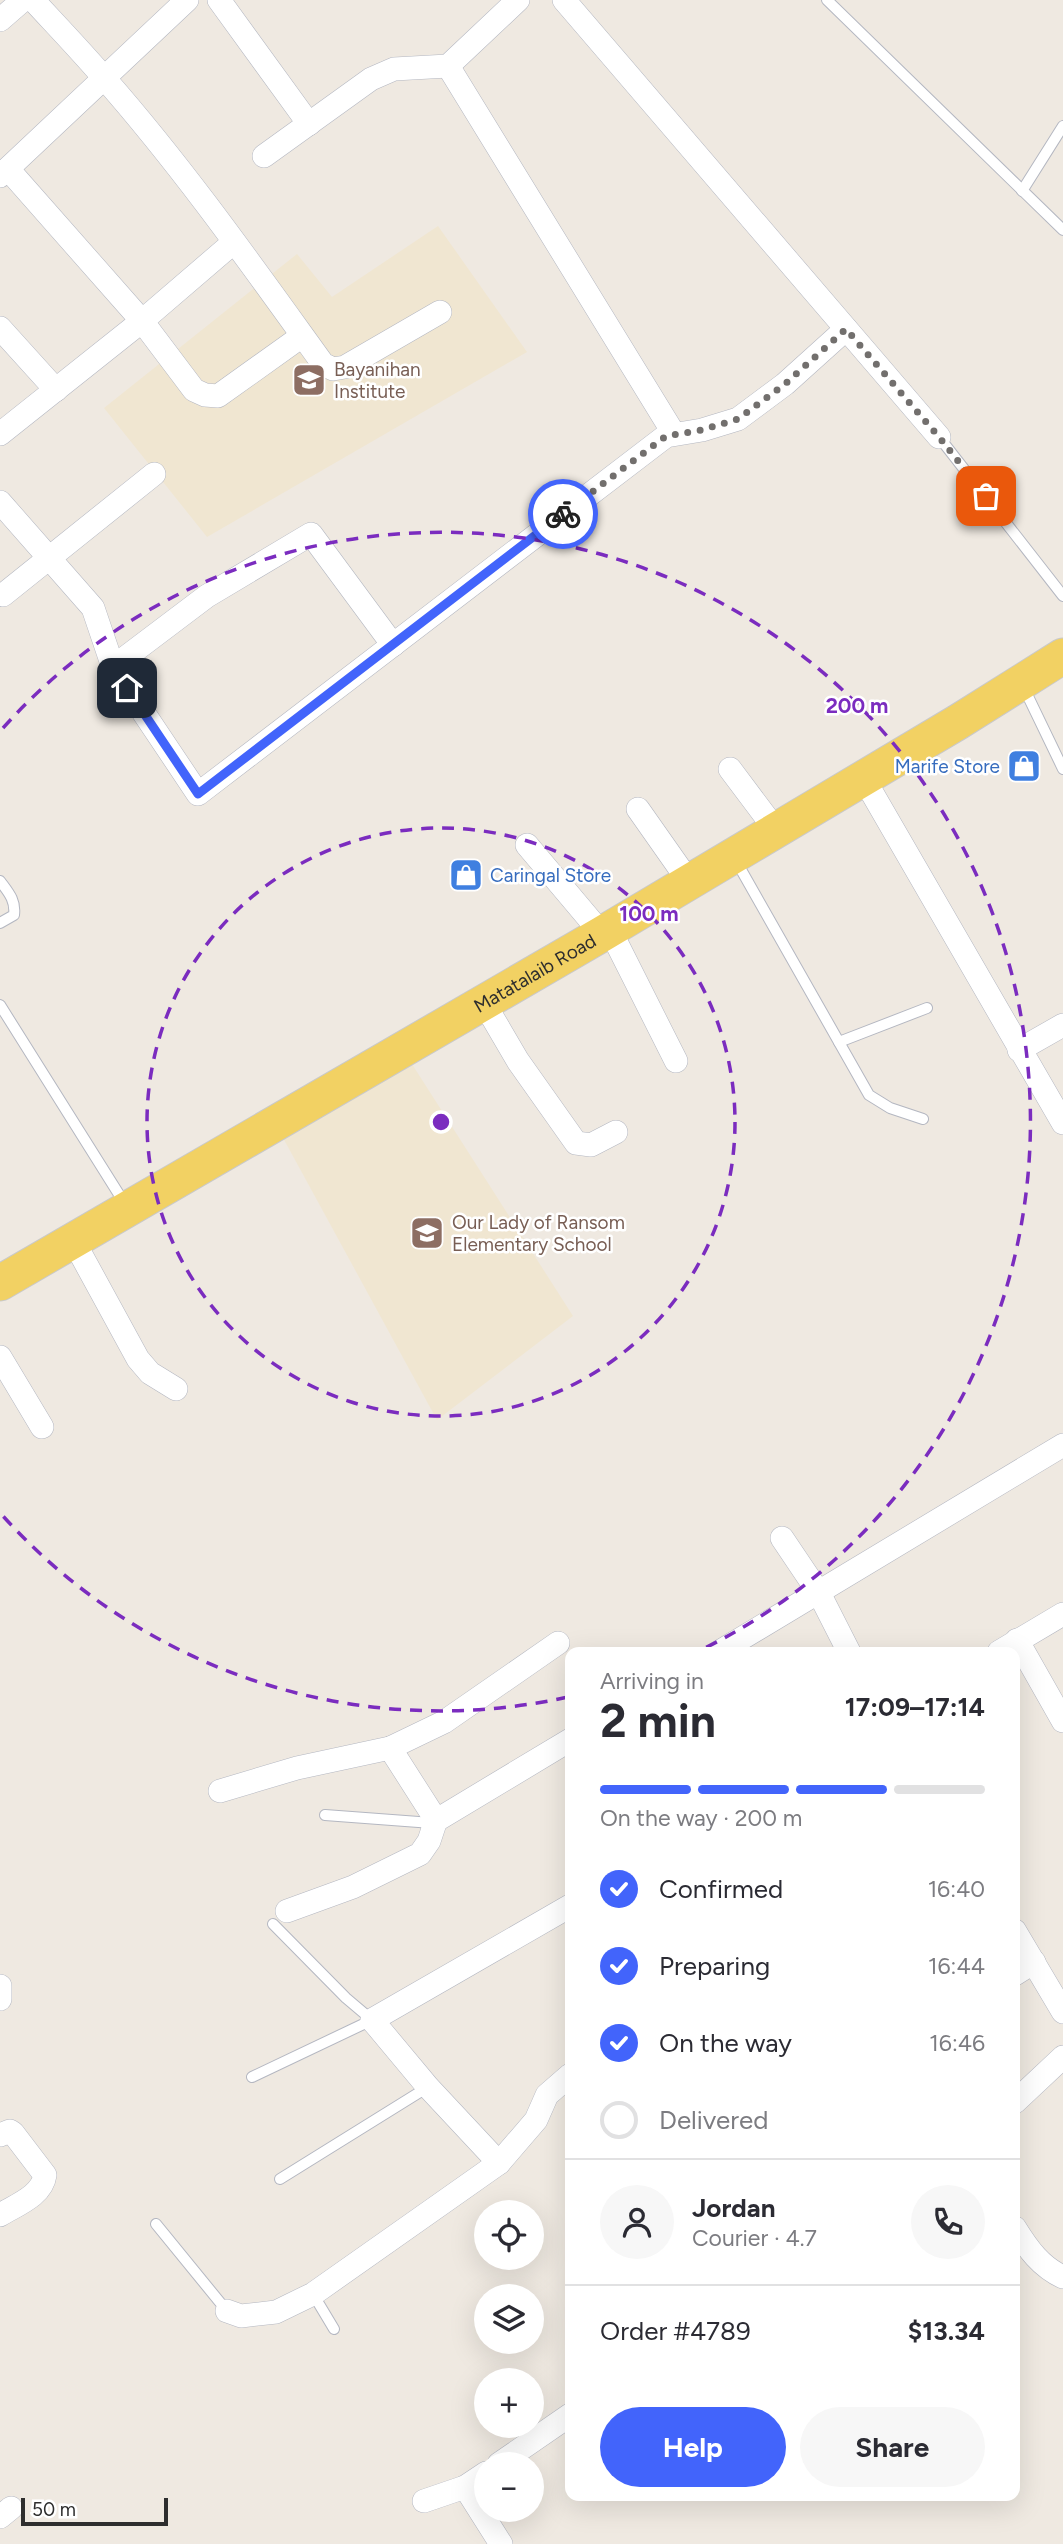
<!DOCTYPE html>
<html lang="en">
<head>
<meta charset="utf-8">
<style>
	:root { --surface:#fff; --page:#f7f7f7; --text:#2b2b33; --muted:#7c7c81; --line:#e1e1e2; --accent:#4264fb }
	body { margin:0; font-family:Figtree,sans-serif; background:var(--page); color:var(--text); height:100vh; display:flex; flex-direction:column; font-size:26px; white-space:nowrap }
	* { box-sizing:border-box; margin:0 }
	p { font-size:23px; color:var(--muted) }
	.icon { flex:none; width:38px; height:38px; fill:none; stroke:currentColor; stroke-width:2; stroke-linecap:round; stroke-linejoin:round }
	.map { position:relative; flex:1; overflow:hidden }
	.sheet { position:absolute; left:565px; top:1647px; width:455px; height:854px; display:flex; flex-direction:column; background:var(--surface); border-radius:14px; box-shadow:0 7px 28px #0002 }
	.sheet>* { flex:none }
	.controls { position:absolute; left:474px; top:2200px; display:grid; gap:14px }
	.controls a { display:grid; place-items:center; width:70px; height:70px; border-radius:50%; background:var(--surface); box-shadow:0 7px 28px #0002; font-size:35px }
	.scale { position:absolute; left:21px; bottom:18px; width:147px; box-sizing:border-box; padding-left:7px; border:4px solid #2e2e2e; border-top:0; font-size:19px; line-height:24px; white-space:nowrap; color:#2e2e2e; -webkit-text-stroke:5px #fff; paint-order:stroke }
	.pin { position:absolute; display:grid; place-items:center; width:60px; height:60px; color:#fff; margin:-30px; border-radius:14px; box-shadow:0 4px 10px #0006 }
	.courier { position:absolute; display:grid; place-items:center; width:70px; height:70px; margin:-35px; border:5px solid #4264fb; border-radius:50%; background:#fff; color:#222; box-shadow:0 2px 9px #0007 }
	.headline em { font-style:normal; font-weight:700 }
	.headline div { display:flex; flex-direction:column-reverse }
	.headline { display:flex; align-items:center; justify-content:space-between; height:119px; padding:0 35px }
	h1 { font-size:46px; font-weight:700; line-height:52px }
	.bar { display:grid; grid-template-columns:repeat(4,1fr); gap:10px 7px; align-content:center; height:84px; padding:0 35px }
	.bar i { height:9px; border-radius:5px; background:var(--line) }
	.bar .on { background:var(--accent) }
	.bar p { grid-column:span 4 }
	.line { display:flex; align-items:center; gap:18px; padding:0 35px; border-top:2px solid var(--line) }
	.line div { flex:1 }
	.round { display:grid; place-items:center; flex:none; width:74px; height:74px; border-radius:37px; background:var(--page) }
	ol { padding:0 35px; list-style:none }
	li { display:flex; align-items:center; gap:21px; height:77px }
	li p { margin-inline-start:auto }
	li .icon { padding:7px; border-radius:50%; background:var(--accent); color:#fff; stroke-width:4 }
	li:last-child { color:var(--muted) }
	li i { width:38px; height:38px; border:4px solid var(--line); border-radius:50% }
	.button { display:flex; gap:14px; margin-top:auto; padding:14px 35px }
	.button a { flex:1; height:80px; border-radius:42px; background:var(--accent); color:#fff; font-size:28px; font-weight:700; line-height:80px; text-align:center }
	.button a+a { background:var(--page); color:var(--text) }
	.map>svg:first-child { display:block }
	.education { fill:#f0e6d1 }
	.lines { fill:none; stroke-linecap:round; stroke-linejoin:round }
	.service-casing { stroke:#b4b7c1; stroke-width:12 }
	.minor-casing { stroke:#b4b7c1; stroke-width:24 }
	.primary-casing { stroke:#c9c9c9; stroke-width:37 }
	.service { stroke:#fff; stroke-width:10 }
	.minor { stroke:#fff; stroke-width:23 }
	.primary { stroke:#f2d163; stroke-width:35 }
	.done { stroke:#726f6d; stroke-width:7; stroke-dasharray:0 12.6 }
	.route { stroke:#4264fb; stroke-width:9 }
	.ring { fill:none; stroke:#7b2cbf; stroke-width:3.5; stroke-dasharray:12 9 }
	.labels { text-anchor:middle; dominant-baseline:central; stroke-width:5; stroke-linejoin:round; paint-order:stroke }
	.education-label { font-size:19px; fill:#785e54; stroke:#fff; text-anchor:start }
	.shop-label { font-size:19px; fill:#366cbe; stroke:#fff; text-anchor:end }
	.street-label { font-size:19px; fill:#2e2e2e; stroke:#fff }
	.centre { fill:#7b2cbf; stroke:#fff; stroke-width:3.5 }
	.ring-label { font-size:21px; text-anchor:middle; font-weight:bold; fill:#7b2cbf; stroke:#fff; stroke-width:5; stroke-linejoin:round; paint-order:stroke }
</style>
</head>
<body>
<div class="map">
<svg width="1063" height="2544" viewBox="0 0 1063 2544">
	<rect width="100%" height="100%" fill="#efe9e1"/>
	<g class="education">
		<polygon points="438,226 527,352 207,537 104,408 297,254 332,297"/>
		<polygon points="410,1061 573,1316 437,1420 282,1136"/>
	</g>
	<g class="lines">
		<defs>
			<g id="service">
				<polyline points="827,0 1063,230"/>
				<polyline points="1022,191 1063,126"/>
				<polyline points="939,437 1063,596"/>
				<polyline points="1023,686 1063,769"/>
				<polyline points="735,859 869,1095 890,1108 923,1119"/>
				<path d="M0,881C8,892 16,900 14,915L0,923"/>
				<polyline points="0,1005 125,1204"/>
				<polyline points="839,1042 927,1008"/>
				<polyline points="325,1815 432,1823"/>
				<polyline points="252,2077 372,2020 346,1998 273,1924"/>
				<polyline points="280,2179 428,2087"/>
				<polyline points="156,2224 227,2311"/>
				<polyline points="313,2294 334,2329"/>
			</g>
			<g id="minor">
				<path d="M33,0C57,26 82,52 105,79C184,169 253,267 323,364L333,369L345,367L440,312"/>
				<polyline points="219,0 309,124"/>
				<polyline points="564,0 939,437"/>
				<polyline points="0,20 23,0"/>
				<polyline points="448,66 674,434"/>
				<polyline points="264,156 371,79 394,69 448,66 518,0"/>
				<polyline points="8,169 142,321 194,390 205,395 218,396 302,336"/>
				<polyline points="0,176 187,0"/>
				<polyline points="0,328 56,390"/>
				<polyline points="0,434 142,321 234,242"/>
				<polyline points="0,502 93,608 113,667 198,794 666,436 702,430 738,419 785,384 846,329"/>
				<polyline points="3,595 154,474"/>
				<polyline points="113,667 207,596 311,534 393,645"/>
				<polyline points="730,769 775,829"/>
				<polyline points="864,779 1063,1123"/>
				<polyline points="638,809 690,883"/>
				<polyline points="527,845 602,934"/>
				<polyline points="610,930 676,1061"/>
				<polyline points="484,1003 518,1061 576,1143 591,1145 616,1132"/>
				<polyline points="1019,1050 1063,1025"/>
				<polyline points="73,1240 138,1359 150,1373 176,1389"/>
				<polyline points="0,1357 42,1427"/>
				<polyline points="782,1538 819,1593 849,1652"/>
				<polyline points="1017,1640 1063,1721"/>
				<polyline points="719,1652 1063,1445"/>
				<polyline points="999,1652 1063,1614"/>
				<polyline points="220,1791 297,1768 390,1748"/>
				<polyline points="432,1823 570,1740"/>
				<polyline points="287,1911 353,1887 420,1854 429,1841 436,1820 390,1748 444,1722 558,1643"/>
				<polyline points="1015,1931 1063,2012"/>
				<polyline points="1015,1974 1034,1962"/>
				<polyline points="0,1986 0,1999"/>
				<polyline points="1015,2102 1063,2057"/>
				<path d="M0,2135L10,2131L13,2133L45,2175C42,2196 16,2205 0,2215"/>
				<polyline points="499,2163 428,2087 372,2020 570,1906"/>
				<path d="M1015,2228C1028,2249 1041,2267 1063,2277"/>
				<polyline points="227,2311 241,2316 276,2312 313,2294 499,2163 536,2120 547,2095 570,2075"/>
				<polyline points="499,2464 570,2415"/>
				<polyline points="465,2487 501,2544"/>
				<polyline points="424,2501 465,2487 486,2473"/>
				<polyline points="0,2517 11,2508"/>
			</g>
			<g id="primary">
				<path id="s1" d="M0,1283L602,934L958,722L1063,656"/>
			</g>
		</defs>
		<use href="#service" class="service-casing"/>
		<use href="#minor" class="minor-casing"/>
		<use href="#primary" class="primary-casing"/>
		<use href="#service" class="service"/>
		<use href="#minor" class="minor"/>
		<use href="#primary" class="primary"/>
	</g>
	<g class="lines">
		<polyline class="done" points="563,514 666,436 702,430 738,419 785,384 846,329 939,437 986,496"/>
		<polyline class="route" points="127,688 198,794 563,514"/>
	</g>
	<g class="ring">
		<circle cx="441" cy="1122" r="294"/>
		<path d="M568 1697A589 589 0 0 1 3 1516M3 728A589 589 0 1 1 699 1651"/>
	</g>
	<defs>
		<symbol id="school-square" viewBox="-11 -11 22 22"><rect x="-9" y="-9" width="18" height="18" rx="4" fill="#8d6e63" stroke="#fff"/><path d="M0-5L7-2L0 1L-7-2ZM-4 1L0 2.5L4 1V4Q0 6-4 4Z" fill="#fff"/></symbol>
		<symbol id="shop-square" viewBox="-11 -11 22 22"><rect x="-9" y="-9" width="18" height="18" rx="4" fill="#3f7fe0" stroke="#fff"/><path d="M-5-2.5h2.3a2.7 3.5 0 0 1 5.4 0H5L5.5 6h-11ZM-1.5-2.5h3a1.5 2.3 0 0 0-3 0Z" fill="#fff"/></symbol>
	</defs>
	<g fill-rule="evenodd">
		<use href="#school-square" x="290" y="361" width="38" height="38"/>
		<use href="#shop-square" x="1005" y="747" width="38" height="38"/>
		<use href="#shop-square" x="447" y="856" width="38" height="38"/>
		<use href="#school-square" x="408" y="1214" width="38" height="38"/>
	</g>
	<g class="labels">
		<g class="education-label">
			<text x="334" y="369">Bayanihan<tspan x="334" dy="22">Institute</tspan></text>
			<text x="452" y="1222">Our Lady of Ransom<tspan x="452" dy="22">Elementary School</tspan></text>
		</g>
		<g class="shop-label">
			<text x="1000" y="766">Marife Store</text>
			<text x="490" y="875" text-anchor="start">Caringal Store</text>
		</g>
		<g class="street-label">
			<text stroke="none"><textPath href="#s1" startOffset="618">Matatalaib Road</textPath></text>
		</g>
	</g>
	<circle cx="441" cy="1122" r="10" class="centre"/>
	<g class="ring-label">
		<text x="857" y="713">200 m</text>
		<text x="649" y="921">100 m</text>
	</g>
</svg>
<div class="controls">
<a><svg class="icon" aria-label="locate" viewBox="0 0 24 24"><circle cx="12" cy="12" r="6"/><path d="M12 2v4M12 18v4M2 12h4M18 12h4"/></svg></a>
<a><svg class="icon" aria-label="layers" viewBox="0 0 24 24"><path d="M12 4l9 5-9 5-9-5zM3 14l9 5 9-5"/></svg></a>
<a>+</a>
<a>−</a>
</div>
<div class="scale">50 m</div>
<div class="pin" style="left:986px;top:496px;background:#ea580c"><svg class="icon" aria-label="bag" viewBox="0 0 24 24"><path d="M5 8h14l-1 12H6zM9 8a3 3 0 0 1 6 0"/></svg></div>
<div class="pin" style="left:127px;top:688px;background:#1f2937"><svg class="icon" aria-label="home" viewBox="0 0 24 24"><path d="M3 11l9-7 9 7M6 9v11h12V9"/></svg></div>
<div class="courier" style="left:563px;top:514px"><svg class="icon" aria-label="bike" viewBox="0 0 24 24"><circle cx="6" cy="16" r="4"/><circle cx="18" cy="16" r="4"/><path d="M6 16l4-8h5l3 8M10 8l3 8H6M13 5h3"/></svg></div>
<section class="sheet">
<div class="headline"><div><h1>2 min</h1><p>Arriving in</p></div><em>17:09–17:14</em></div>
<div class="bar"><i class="on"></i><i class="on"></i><i class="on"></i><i></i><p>On the way · 200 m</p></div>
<ol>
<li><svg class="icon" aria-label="check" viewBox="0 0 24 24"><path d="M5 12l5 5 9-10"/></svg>Confirmed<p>16:40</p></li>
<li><svg class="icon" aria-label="check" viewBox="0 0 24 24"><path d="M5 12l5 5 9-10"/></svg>Preparing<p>16:44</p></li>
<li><svg class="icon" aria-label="check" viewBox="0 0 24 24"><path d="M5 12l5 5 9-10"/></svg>On the way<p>16:46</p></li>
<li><i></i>Delivered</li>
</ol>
<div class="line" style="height:126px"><a class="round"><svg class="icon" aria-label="person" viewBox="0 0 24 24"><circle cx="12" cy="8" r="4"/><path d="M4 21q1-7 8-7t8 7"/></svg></a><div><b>Jordan</b><p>Courier · 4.7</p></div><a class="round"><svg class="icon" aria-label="phone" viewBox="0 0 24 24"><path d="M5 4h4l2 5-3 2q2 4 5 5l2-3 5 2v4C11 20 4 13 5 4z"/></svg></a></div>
<div class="line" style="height:91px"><div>Order #4789</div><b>$13.34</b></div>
<div class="button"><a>Help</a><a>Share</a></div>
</section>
</div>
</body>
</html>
